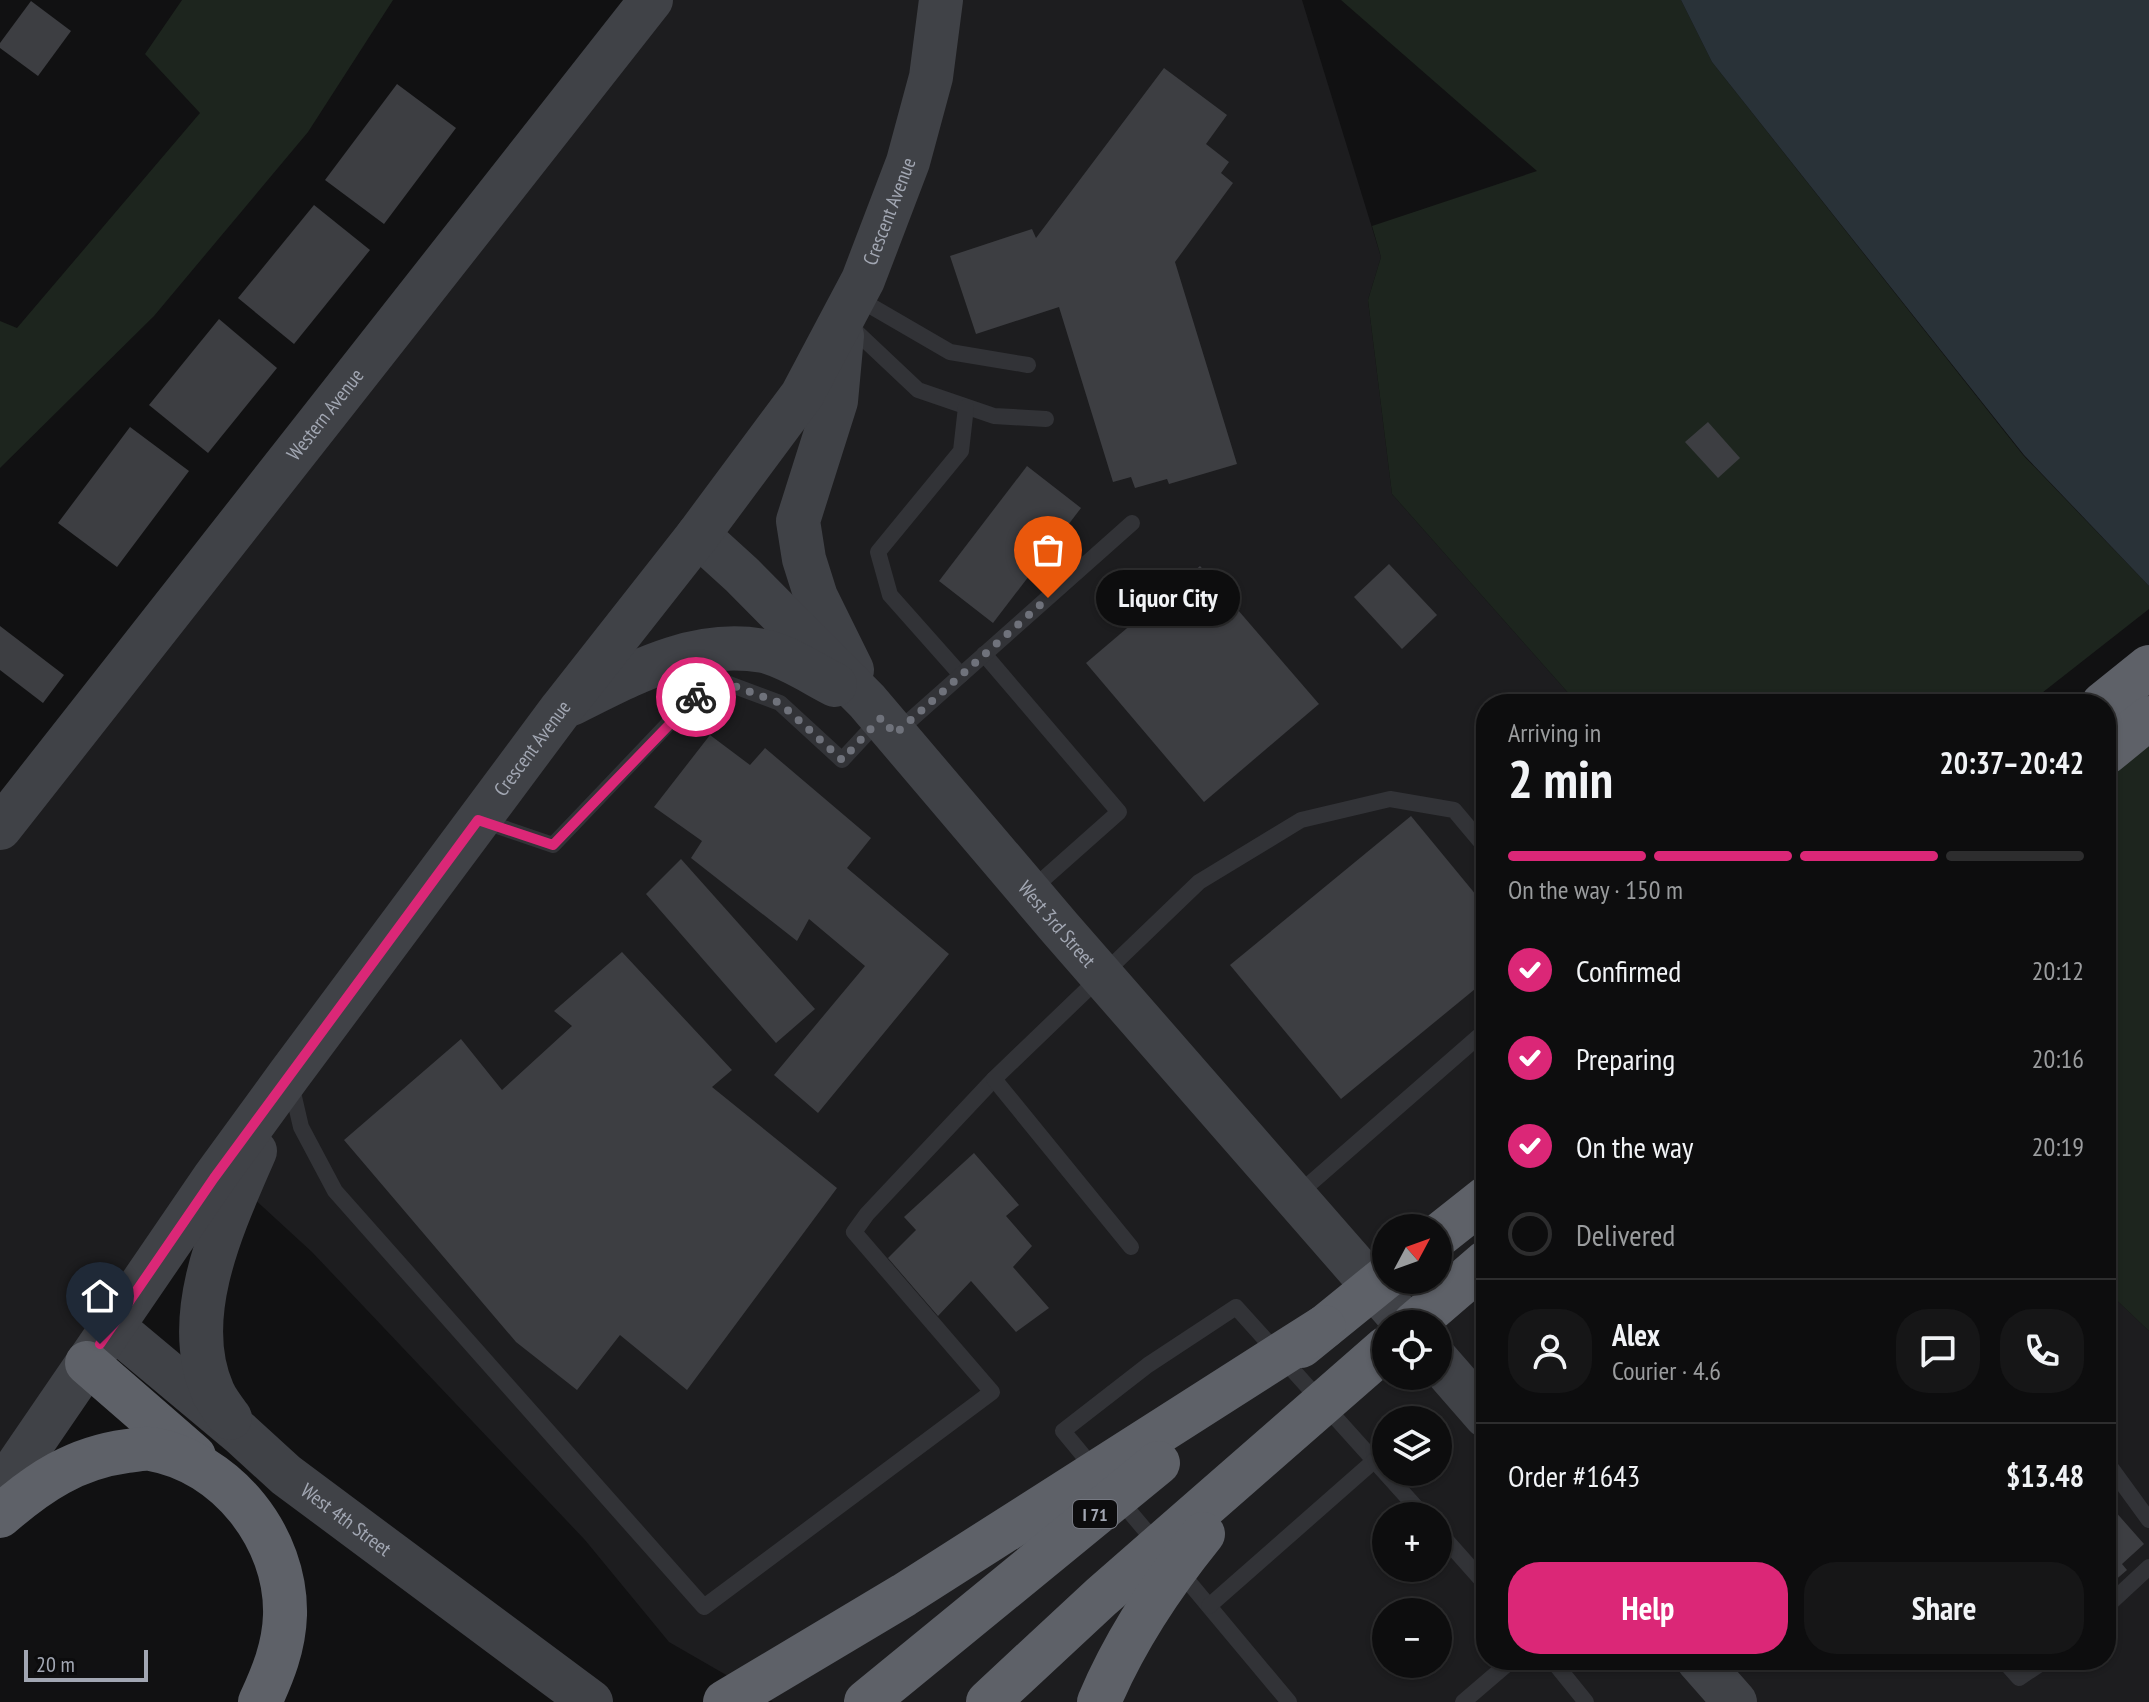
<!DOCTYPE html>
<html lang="en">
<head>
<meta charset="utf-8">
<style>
	:root { --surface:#0d0d0e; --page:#161617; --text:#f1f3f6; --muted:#9a9c9e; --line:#2d2d2e; --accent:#db2777 }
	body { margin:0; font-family:"PT Sans Narrow",sans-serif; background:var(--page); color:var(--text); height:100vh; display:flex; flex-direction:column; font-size:30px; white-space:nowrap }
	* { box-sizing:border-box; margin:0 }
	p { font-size:26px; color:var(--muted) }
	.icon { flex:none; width:44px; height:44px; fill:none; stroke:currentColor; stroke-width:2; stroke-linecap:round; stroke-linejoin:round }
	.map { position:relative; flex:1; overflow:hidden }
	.details { position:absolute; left:1476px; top:694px; width:640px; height:976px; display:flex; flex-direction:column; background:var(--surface); border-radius:32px; box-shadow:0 2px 6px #0004,0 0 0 2px var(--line) }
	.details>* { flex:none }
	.needle { width:52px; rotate:49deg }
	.buttons { position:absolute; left:1372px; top:1214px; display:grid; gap:16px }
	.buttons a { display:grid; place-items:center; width:80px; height:80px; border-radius:50%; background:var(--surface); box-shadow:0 2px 6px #0004,0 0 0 2px var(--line); font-size:40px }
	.scale { position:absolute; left:24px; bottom:20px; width:124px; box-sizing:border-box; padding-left:8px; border:4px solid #a2a7b3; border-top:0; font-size:22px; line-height:28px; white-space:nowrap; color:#a2a7b3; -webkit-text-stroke:6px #0c0c0d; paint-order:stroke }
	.pin { position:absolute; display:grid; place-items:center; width:68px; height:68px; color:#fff; margin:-82px -34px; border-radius:50% 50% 50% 0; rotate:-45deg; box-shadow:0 0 8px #0007 }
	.pin .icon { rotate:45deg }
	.courier { position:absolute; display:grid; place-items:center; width:80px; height:80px; margin:-40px; border:6px solid #db2777; border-radius:50%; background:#fff; color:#222; box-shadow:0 2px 10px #0007 }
	.bubble { position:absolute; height:56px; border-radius:28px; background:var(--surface); box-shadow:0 2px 6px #0004,0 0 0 2px var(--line); font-size:26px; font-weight:700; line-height:56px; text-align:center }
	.head em { font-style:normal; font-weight:700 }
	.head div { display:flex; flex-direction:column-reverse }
	.head { display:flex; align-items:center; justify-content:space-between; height:136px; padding:0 32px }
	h1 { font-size:52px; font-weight:700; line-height:60px }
	.bar { display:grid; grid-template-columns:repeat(4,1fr); gap:12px 8px; align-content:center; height:96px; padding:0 32px }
	.bar i { height:10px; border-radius:6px; background:var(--line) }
	.bar .selected { background:var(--accent) }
	.bar p { grid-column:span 4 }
	.line { display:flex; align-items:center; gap:20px; padding:0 32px; border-top:2px solid var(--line) }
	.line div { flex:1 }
	.round { display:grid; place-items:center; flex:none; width:84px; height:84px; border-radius:32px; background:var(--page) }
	ol { padding:0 32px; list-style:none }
	li { display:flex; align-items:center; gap:24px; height:88px }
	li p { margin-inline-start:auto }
	li .icon { padding:8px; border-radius:50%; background:var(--accent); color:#fff; stroke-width:4 }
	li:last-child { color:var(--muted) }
	li i { width:44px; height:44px; border:4px solid var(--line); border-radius:50% }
	.cta { display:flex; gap:16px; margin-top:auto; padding:16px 32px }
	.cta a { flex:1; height:92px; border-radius:32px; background:var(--accent); color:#fff; font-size:32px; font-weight:700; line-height:92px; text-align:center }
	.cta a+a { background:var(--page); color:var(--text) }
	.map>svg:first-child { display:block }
	.built { fill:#1d1d1f; fill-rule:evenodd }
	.green { fill:#1d251e }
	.water { fill:#293238 }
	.building { fill:#3d3e42 }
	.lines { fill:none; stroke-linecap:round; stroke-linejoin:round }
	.lane { stroke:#323337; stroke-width:16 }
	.secondary { stroke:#404247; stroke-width:44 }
	.highway { stroke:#5e6168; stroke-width:44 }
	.done { stroke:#6f727b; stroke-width:8; stroke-dasharray:0 14.4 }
	.route { stroke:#db2777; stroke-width:10 }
	.labels { text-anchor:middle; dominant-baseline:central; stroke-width:6; stroke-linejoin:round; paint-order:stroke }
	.shield { fill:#0c0c0d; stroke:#757881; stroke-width:2 }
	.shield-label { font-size:18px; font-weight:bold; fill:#a2a7b3 }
	.street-label { font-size:20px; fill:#a2a7b3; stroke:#0c0c0d }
</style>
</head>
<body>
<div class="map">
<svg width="2149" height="1702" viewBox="0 0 2149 1702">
	<rect width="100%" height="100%" fill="#111112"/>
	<path class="built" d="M651,0H1302L1381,257L1368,300L1392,494L1578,704H1486V1660H2106V1290L2149,1331V1702H773L669,1642L585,1540L312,1252L240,1186L0,1491V828ZM1386,1228H1438V1280H1386ZM1386,1324H1438V1376H1386ZM1386,1420H1438V1472H1386ZM1386,1516H1438V1568H1386ZM1386,1612H1438V1664H1386Z"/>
	<g class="green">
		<polygon points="182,0 393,0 308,132 154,316 0,468 0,321 17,328 200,113 145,54"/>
		<polygon points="1341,0 1681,0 1712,62 2023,455 2149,586 2149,609 2028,704 1578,704 1392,494 1368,300 1381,257 1372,226 1537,171"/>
		<polygon points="2149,742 2149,1331 2106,1290 2106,776"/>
	</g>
	<polygon class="water" points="1681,0 2149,0 2149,586 2024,455 1712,62"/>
	<g class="building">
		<polygon points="31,1 71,31 38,76 0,48 0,43"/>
		<polygon points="1164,68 1227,115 1206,144 1229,162 1221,173 1233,183 1175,262 1237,464 1169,484 1167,479 1135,488 1131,477 1113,482 1059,307 976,334 950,256 1032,229 1036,238"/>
		<polygon points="397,84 456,128 384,224 325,180"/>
		<polygon points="314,205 370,250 294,344 238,298"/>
		<polygon points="219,319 277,368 208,453 149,405"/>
		<polygon points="1708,422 1740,458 1718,478 1685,442"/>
		<polygon points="130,427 189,471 117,567 58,523"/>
		<polygon points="1027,466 1081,508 993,623 939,581"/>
		<polygon points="1389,564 1437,615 1402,649 1354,597"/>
		<polygon points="1200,566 1319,704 1204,802 1086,663"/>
		<polygon points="0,626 64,675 43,703 0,670"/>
		<polygon points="710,735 750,765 765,748 871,838 847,868 949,954 818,1113 774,1075 865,966 809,919 797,941 691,858 702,841 654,807"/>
		<polygon points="1411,816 1486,907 1486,980 1341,1099 1230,965"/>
		<polygon points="681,859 815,1009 776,1043 646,894"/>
		<polygon points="622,952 732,1070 712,1087 837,1188 687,1390 620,1335 577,1390 516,1342 344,1140 461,1039 502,1090 572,1026 554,1011"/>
		<polygon points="974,1153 1019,1205 1006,1216 1032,1246 1013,1267 1049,1308 1016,1332 971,1281 938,1316 888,1258 916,1230 904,1217"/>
		<polygon points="2106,1501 2144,1544 2122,1564 2127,1570 2106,1588"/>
	</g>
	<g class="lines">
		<g class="lane">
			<polyline points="857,298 950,352 1028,365"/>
			<polyline points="848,324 918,390 994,416 1046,419"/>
			<polyline points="984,654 1119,812 1030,891"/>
			<polyline points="961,675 890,595 878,552 961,451 966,407"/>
			<polyline points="897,732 1132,523"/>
			<polyline points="480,820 553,845 692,699 729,684 780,703 842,760 880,719"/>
			<polyline points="291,1084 301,1127 335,1191 704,1607 992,1392 854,1232 867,1214 994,1079"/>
			<polyline points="1297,1195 1486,1030"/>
			<polyline points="1131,1247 994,1079 1199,882 1301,820 1390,799 1454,810 1486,848"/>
			<polyline points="2106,1461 2149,1520"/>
			<polyline points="1096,1471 1063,1431 1148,1365 1236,1307 1424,1516"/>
			<polyline points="1118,1498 1157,1544"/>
			<polyline points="1438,1531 1486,1585"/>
			<polyline points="1177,1568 1289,1702"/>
			<polyline points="1209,1606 1375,1460"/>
			<polyline points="2106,1607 2149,1567"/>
			<polyline points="1552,1660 1586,1702"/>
			<polyline points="2003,1660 2019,1678 2046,1660"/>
			<polyline points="1463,1702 1512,1660"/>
		</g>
		<g class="secondary">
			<polyline points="842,336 836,401 798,521 804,559 816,597 852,670"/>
			<path id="s1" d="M698,535L742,575L867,701L1060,928L1406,1324"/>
			<path d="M571,704C630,675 694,638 763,651C785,655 815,675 835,685"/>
			<path id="s2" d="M0,828L651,0"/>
			<path id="s3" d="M112,1326L240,1433L286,1475L591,1702"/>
			<polyline points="1438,1361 1486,1416"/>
			<path d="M230,1418C224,1410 217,1401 213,1392C179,1315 225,1221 255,1151"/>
			<path id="s4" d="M0,1491L214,1178L289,1075L562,708L698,535L802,395L863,280L908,162L931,77L941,0"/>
			<polyline points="1698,1660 1735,1702"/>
		</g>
		<g class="highway">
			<polyline points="2103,704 2149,667"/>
			<polyline points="2106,753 2149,718"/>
			<polyline points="1438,1236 1486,1198"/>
			<polyline points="1414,1324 1486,1262"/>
			<polyline points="1301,1346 1386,1277"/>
			<polyline points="87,1363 194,1456"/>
			<path d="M0,1516C39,1482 75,1458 127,1451C135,1450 144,1448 151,1449C227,1462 287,1538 285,1615C284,1647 273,1674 260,1702"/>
			<polyline points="725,1702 904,1595 1324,1327"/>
			<polyline points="866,1702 1158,1463"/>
			<polyline points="988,1702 1101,1597 1386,1348"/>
			<path d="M1099,1702C1125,1640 1161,1586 1203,1534"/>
		</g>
	</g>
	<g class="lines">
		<polyline class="done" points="696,697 729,684 780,703 842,760 881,718 895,734 1048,598"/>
		<polyline class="route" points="100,1344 214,1178 478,820 553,845 696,697"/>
	</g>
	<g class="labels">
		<rect class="shield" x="1073" y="1500" width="44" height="28" rx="6"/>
		<g class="shield-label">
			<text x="1095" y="1514">I 71</text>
		</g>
		<g class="street-label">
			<text stroke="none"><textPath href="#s4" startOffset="1562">Crescent Avenue</textPath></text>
			<text stroke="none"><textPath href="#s2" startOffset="526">Western Avenue</textPath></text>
			<text stroke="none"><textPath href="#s4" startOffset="914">Crescent Avenue</textPath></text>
			<text stroke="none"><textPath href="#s1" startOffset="530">West 3rd Street</textPath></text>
			<text stroke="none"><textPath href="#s3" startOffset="304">West 4th Street</textPath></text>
		</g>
	</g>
</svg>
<div class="buttons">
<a><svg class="needle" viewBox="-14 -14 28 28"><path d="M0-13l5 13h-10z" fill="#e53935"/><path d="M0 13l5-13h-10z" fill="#9a9c9e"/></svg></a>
<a><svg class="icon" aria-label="locate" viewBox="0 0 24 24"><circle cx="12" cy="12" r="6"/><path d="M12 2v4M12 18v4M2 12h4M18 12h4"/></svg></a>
<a><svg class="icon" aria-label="layers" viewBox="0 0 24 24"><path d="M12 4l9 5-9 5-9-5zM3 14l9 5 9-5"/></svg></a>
<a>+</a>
<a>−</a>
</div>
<div class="scale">20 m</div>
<div class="pin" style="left:1048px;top:598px;background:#ea580c"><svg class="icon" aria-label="bag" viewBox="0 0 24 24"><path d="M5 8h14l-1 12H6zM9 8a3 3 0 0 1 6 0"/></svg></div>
<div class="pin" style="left:100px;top:1344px;background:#1f2937"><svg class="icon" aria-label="home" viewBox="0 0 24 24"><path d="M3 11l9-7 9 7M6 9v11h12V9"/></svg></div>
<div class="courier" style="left:696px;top:697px"><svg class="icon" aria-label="bike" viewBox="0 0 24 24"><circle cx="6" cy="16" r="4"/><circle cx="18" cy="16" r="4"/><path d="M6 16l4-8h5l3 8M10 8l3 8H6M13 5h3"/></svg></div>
<div class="bubble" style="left:1096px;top:570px;width:144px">Liquor City</div>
<section class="details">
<div class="head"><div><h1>2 min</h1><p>Arriving in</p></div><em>20:37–20:42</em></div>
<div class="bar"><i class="selected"></i><i class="selected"></i><i class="selected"></i><i></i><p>On the way · 150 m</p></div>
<ol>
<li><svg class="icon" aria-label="check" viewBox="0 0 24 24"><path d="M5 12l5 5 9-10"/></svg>Confirmed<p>20:12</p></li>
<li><svg class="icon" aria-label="check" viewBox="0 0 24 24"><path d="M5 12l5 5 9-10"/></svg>Preparing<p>20:16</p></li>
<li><svg class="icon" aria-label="check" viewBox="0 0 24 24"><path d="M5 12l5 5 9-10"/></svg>On the way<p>20:19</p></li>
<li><i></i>Delivered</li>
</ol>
<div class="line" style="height:144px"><a class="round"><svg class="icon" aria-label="person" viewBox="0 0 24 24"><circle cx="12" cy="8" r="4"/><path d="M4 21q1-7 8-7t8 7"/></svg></a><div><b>Alex</b><p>Courier · 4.6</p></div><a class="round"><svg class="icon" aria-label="chat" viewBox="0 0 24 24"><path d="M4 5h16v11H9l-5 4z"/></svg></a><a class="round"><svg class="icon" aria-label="phone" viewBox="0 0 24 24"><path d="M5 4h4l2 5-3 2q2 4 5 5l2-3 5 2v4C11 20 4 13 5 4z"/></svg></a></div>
<div class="line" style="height:104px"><div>Order #1643</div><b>$13.48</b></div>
<div class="cta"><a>Help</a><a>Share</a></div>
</section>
</div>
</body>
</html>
